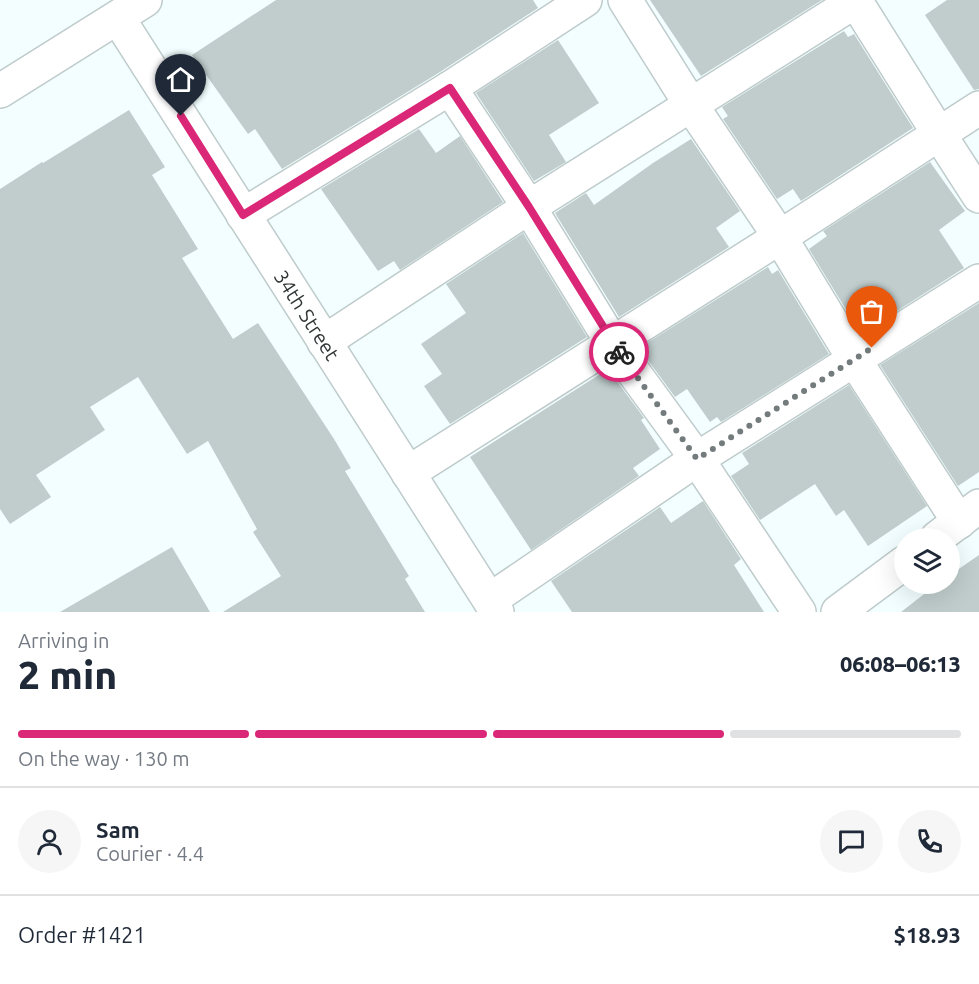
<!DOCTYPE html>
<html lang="en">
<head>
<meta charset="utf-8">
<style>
	:root { --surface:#fff; --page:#f6f6f7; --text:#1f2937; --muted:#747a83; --line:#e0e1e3; --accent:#db2777 }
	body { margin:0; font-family:Ubuntu,sans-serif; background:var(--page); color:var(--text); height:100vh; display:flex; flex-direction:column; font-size:22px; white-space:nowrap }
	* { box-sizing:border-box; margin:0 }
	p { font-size:20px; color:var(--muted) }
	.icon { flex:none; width:33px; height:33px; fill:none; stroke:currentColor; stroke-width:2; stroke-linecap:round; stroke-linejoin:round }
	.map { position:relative; height:612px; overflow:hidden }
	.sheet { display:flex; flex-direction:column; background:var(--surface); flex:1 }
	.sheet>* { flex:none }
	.fabs { position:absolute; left:894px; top:528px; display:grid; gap:12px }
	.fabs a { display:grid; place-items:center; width:66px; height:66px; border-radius:50%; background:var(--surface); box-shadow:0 6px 24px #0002; font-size:30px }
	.pin { position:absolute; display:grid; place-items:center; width:51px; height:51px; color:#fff; margin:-62px -26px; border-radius:50% 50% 50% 0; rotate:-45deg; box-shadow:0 0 6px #0007 }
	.pin .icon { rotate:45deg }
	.courier { position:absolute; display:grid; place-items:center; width:60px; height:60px; margin:-30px; border:4px solid #db2777; border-radius:50%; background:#fff; color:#222; box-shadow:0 2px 8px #0007 }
	.overview em { font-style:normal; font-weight:800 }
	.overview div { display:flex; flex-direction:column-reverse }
	.overview { display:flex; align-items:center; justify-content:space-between; height:102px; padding:0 18px }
	h1 { font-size:39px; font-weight:800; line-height:45px }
	.bar { display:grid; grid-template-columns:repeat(4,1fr); gap:9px 6px; align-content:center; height:72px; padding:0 18px }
	.bar i { height:8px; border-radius:4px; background:var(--line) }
	.bar .selected { background:var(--accent) }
	.bar p { grid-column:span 4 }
	.line { display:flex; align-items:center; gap:15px; padding:0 18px; border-top:2px solid var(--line) }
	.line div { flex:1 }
	.round { display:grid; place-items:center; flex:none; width:63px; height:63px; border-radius:32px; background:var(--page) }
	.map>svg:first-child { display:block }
	.building { fill:#c1cdcd }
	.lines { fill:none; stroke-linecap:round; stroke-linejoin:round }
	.street-casing { stroke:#bfcbcb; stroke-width:36 }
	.street { stroke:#fff; stroke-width:33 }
	.done { stroke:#747b7c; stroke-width:6; stroke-dasharray:0 10.8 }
	.route { stroke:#db2777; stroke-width:8 }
	.labels { text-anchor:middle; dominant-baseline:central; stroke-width:4.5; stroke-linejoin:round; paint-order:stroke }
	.street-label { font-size:20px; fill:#303535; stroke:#fff }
</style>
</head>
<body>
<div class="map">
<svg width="979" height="612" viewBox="0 0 979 612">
	<rect width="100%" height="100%" fill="#f2feff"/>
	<g class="building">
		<polygon points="276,0 533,0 538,8 440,72 282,169 255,129 248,134 192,55"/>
		<polygon points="650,0 822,0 701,76"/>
		<polygon points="947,0 979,0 979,89 974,90 925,15"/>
		<polygon points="844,31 848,37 854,34 913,128 801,201 793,189 777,199 723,119 728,116 722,107"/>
		<polygon points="558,40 599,103 549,135 566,162 534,181 476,93"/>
		<polygon points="129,110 165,167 152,175 198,249 182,258 233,339 258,323 334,439 351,468 345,471 409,576 405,579 425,612 223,612 281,576 253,532 257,529 208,441 187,454 138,377 90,407 105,430 36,475 51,497 10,524 0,509 0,189 42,162 43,163"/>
		<polygon points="419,129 436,153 460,136 503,202 400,270 394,261 378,271 321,189"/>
		<polygon points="691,139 740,211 716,228 729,247 619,317 555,213 586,193 594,205 653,163"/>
		<polygon points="930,162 965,211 939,230 964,268 861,334 809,249 827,236 823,231"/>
		<polygon points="523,233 587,337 450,424 424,386 442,374 421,344 466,313 446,284"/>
		<polygon points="768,267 772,274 778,270 829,354 721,422 717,417 710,422 687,389 675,397 639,348"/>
		<polygon points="979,303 979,472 958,486 880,365"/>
		<polygon points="608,369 644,418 641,420 660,449 633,468 639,476 531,550 470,457"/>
		<polygon points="849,385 927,506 868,546 844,510 836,516 815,484 760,520 731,476 749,464 742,453"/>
		<polygon points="703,501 741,559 734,565 764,612 572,612 551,581 660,507 671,523"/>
		<polygon points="172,547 210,612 60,612"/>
		<polygon points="979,555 979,612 901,612 937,584 950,584 950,575"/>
	</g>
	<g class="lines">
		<defs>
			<g id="street">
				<polyline points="625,0 691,105 780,237 854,359 959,522"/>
				<polyline points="855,0 939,134 979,196"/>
				<path id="s1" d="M118,18L497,612"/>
				<polyline points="450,88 529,207 613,344 697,459 799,612"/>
				<polyline points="0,91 145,0"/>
				<polyline points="243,215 450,88 585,0"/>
				<polyline points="324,342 529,207 857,0"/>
				<polyline points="408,473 780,237 979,108"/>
				<polyline points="937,538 979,506"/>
				<polyline points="490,600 697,459 979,281"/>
				<polyline points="838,612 904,563"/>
			</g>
		</defs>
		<use href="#street" class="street-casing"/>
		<use href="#street" class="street"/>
	</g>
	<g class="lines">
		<polyline class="done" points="619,352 697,459 872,348"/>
		<polyline class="route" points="181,116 243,215 450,88 529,207 619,352"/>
	</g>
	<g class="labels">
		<g class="street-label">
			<text stroke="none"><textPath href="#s1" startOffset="352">34th Street</textPath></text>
		</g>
	</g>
</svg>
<div class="fabs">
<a><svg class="icon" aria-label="layers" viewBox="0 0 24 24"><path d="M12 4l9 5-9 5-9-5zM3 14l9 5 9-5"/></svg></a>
</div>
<div class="pin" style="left:872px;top:348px;background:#ea580c"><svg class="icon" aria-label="bag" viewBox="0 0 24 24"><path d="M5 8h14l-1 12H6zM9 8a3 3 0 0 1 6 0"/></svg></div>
<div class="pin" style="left:181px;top:116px;background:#1f2937"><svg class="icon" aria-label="home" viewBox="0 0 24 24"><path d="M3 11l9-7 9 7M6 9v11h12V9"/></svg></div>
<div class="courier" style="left:619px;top:352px"><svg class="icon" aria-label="bike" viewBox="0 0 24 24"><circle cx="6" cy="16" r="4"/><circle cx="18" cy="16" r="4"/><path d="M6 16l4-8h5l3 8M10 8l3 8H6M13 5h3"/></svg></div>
</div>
<section class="sheet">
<div class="overview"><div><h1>2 min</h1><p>Arriving in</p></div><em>06:08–06:13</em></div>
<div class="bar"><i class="selected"></i><i class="selected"></i><i class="selected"></i><i></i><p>On the way · 130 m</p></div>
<div class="line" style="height:108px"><a class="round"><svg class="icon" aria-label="person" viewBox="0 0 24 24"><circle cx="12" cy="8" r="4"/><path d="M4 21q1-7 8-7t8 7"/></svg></a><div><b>Sam</b><p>Courier · 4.4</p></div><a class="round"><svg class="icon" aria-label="chat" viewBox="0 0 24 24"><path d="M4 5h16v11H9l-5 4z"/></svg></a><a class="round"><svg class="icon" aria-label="phone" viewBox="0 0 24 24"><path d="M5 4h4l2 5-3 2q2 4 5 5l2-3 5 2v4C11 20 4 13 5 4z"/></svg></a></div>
<div class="line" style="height:78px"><div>Order #1421</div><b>$18.93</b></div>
</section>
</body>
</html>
